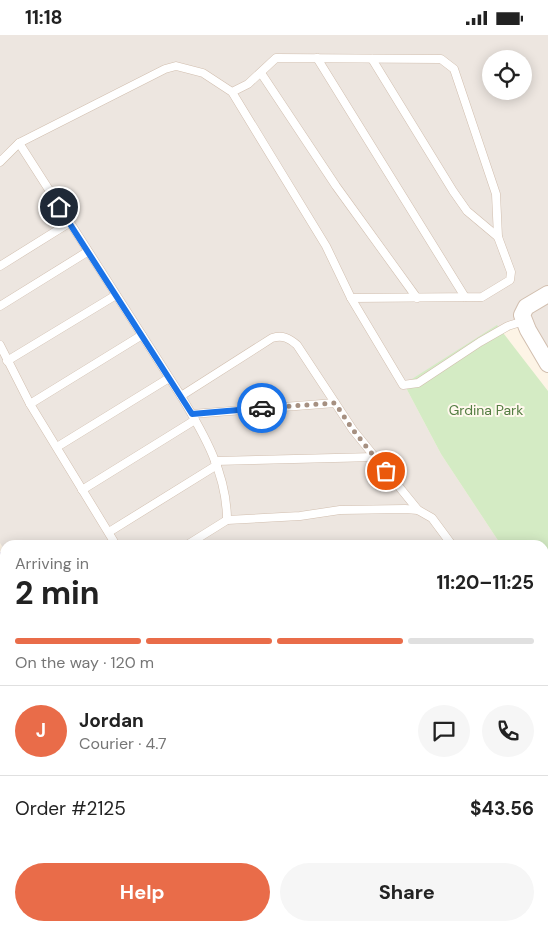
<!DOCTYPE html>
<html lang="en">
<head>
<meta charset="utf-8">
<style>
	:root { --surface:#fff; --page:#f6f6f6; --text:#222; --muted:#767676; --line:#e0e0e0; --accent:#e96c49 }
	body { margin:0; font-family:"DM Sans",sans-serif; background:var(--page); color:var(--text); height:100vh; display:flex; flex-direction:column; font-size:19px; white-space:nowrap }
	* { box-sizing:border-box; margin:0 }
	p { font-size:16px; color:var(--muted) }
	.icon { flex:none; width:28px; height:28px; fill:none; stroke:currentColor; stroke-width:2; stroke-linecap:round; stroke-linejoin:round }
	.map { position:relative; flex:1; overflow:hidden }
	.details { position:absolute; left:0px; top:505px; width:549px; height:391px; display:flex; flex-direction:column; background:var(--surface); border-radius:15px 15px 0 0; box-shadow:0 2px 12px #0003 }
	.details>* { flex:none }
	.fabs { position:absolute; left:482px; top:15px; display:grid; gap:10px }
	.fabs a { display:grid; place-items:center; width:50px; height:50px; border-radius:50%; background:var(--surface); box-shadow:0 2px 12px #0003; font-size:25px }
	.pin { position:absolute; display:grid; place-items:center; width:42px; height:42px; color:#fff; margin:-21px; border:2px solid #fff; border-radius:50%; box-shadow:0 1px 5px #0007 }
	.courier { position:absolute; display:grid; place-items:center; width:50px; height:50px; margin:-25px; border:4px solid #1a73e8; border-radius:50%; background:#fff; color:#222; box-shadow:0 1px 6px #0007 }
	.head em { font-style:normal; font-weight:700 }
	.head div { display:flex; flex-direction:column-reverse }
	.head { display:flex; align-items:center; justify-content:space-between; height:85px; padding:0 15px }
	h1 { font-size:32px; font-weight:700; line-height:38px }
	.bar { display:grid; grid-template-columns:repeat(4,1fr); gap:8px 5px; align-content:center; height:60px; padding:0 15px }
	.bar i { height:6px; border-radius:4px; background:var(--line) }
	.bar .current { background:var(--accent) }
	.bar p { grid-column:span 4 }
	.line { display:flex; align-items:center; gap:12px; padding:0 15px; border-top:1px solid var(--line) }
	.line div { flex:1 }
	.round { display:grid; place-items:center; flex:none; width:52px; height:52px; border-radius:26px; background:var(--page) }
	.cta { display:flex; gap:10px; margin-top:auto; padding:10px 15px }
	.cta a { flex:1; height:58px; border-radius:30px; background:var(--accent); color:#fff; font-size:20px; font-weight:700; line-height:58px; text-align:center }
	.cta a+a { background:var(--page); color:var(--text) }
	.status { display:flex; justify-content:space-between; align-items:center; height:35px; padding:0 25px; background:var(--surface); direction:ltr }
	.status svg { height:14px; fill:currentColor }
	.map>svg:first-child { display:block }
	.industrial { fill:#ede6e0; fill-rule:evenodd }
	.green { fill:#d4ebc4 }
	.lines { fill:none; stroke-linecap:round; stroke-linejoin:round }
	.lane-casing { stroke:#d1beae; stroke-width:9 }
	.street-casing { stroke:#d1beae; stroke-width:18 }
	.primary-casing { stroke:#dcd4d0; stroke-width:26 }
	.lane { stroke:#fff; stroke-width:8 }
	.street { stroke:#fff; stroke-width:16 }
	.primary { stroke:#fcd99e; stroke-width:25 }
	.rail-casing { stroke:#b7a4c7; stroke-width:5.5 }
	.rail { stroke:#fff8ed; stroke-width:4; stroke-dasharray:11; stroke-linecap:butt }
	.done { stroke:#a69081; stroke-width:5; stroke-dasharray:0 9 }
	.route { stroke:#1a73e8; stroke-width:6 }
	.labels { text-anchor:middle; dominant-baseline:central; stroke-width:4; stroke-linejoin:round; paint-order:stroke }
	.park-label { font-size:14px; fill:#547d42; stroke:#fff8ed }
</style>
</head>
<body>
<div class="status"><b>11:18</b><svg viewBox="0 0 49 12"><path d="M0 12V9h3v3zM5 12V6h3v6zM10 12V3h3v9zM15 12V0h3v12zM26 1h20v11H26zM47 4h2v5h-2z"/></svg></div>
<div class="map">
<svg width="548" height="896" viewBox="0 0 548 896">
	<rect width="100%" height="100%" fill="#fdf4e6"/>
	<g class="industrial">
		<path d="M0,0H548V329L523,286L404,349L441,419L501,510H5V516L0,508ZM491,24H524V56H491Z"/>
		<polygon points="544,613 545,631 548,631 548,896 0,896 0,796 5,796 5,891 544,891"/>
	</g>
	<polygon class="green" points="497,290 548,356 548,631 545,631 544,510 501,510 441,419 404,349"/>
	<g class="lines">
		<defs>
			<g id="lane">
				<polyline points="317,23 465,262"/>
				<polyline points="372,24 453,156 467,176 498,202"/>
				<polyline points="261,38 336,151 417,263"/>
				<path d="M19,108L181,361L272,303C283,300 289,303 297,310L353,395L418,475"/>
				<polyline points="0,127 19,108 165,34 176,31 203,38 232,57 326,211 351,263 482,262 510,245 511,237 498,202 496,159 454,34 441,24 276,23 248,49 232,57"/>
				<polyline points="0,231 69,188"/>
				<polyline points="351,263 403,350 418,348 480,307 508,291 524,286"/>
				<polyline points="0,271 87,217"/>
				<polyline points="0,310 30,369 116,510"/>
				<polyline points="7,326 116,260"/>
				<path d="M181,361C204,399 227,439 227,485"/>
				<polyline points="30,369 142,300"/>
				<polyline points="192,379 335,368"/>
				<polyline points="57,412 169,343"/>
				<polyline points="215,426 375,422"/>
				<polyline points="82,455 195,385"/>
				<polyline points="109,497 217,430"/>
				<polyline points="187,510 227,485 300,481 340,475 405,474 418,475 432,483 452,510"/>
				<polyline points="0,882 5,879"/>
				<polyline points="487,891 487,896"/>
			</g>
			<g id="street">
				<polyline points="548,259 526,272 522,280 528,295 548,329"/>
				<polyline points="52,891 55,896"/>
			</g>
			<g id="primary">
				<polyline points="544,795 548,795"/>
				<polyline points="0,796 5,796"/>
			</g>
		</defs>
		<use href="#lane" class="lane-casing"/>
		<use href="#street" class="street-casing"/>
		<use href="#primary" class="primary-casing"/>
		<use href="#lane" class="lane"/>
		<use href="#street" class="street"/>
		<use href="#primary" class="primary"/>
		<defs>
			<g id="rail">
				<polyline points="0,520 5,528"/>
				<polyline points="235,891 238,896"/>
			</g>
		</defs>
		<use href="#rail" class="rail-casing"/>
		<use href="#rail" class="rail"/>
	</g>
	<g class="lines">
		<polyline class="done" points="262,373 335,368 353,395 386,436"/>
		<polyline class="route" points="59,172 192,379 262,373"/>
	</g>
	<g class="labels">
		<g class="park-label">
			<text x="486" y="375">Grdina Park</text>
		</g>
	</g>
</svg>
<div class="fabs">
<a><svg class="icon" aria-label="locate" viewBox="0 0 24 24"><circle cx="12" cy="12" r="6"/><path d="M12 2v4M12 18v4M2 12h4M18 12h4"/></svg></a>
</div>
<div class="pin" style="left:386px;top:436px;background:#ea580c"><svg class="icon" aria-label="bag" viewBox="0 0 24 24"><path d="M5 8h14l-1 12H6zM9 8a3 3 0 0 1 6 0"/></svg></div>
<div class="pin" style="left:59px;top:172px;background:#1f2937"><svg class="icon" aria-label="home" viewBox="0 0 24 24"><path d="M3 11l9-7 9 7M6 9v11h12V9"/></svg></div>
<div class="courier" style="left:262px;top:373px"><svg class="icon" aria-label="car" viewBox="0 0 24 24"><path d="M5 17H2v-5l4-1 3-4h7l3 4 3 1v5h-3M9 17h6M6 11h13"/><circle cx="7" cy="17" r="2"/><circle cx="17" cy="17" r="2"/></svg></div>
<section class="details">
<div class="head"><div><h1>2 min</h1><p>Arriving in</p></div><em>11:20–11:25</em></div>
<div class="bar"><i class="current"></i><i class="current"></i><i class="current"></i><i></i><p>On the way · 120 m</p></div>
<div class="line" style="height:90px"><b class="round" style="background:var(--accent);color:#fff">J</b><div><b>Jordan</b><p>Courier · 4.7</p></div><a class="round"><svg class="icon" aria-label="chat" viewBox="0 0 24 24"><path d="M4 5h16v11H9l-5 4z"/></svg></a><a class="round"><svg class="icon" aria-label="phone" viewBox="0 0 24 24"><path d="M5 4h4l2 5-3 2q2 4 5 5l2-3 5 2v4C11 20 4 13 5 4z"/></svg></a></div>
<div class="line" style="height:65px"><div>Order #2125</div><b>$43.56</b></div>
<div class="cta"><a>Help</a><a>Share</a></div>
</section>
</div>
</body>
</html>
